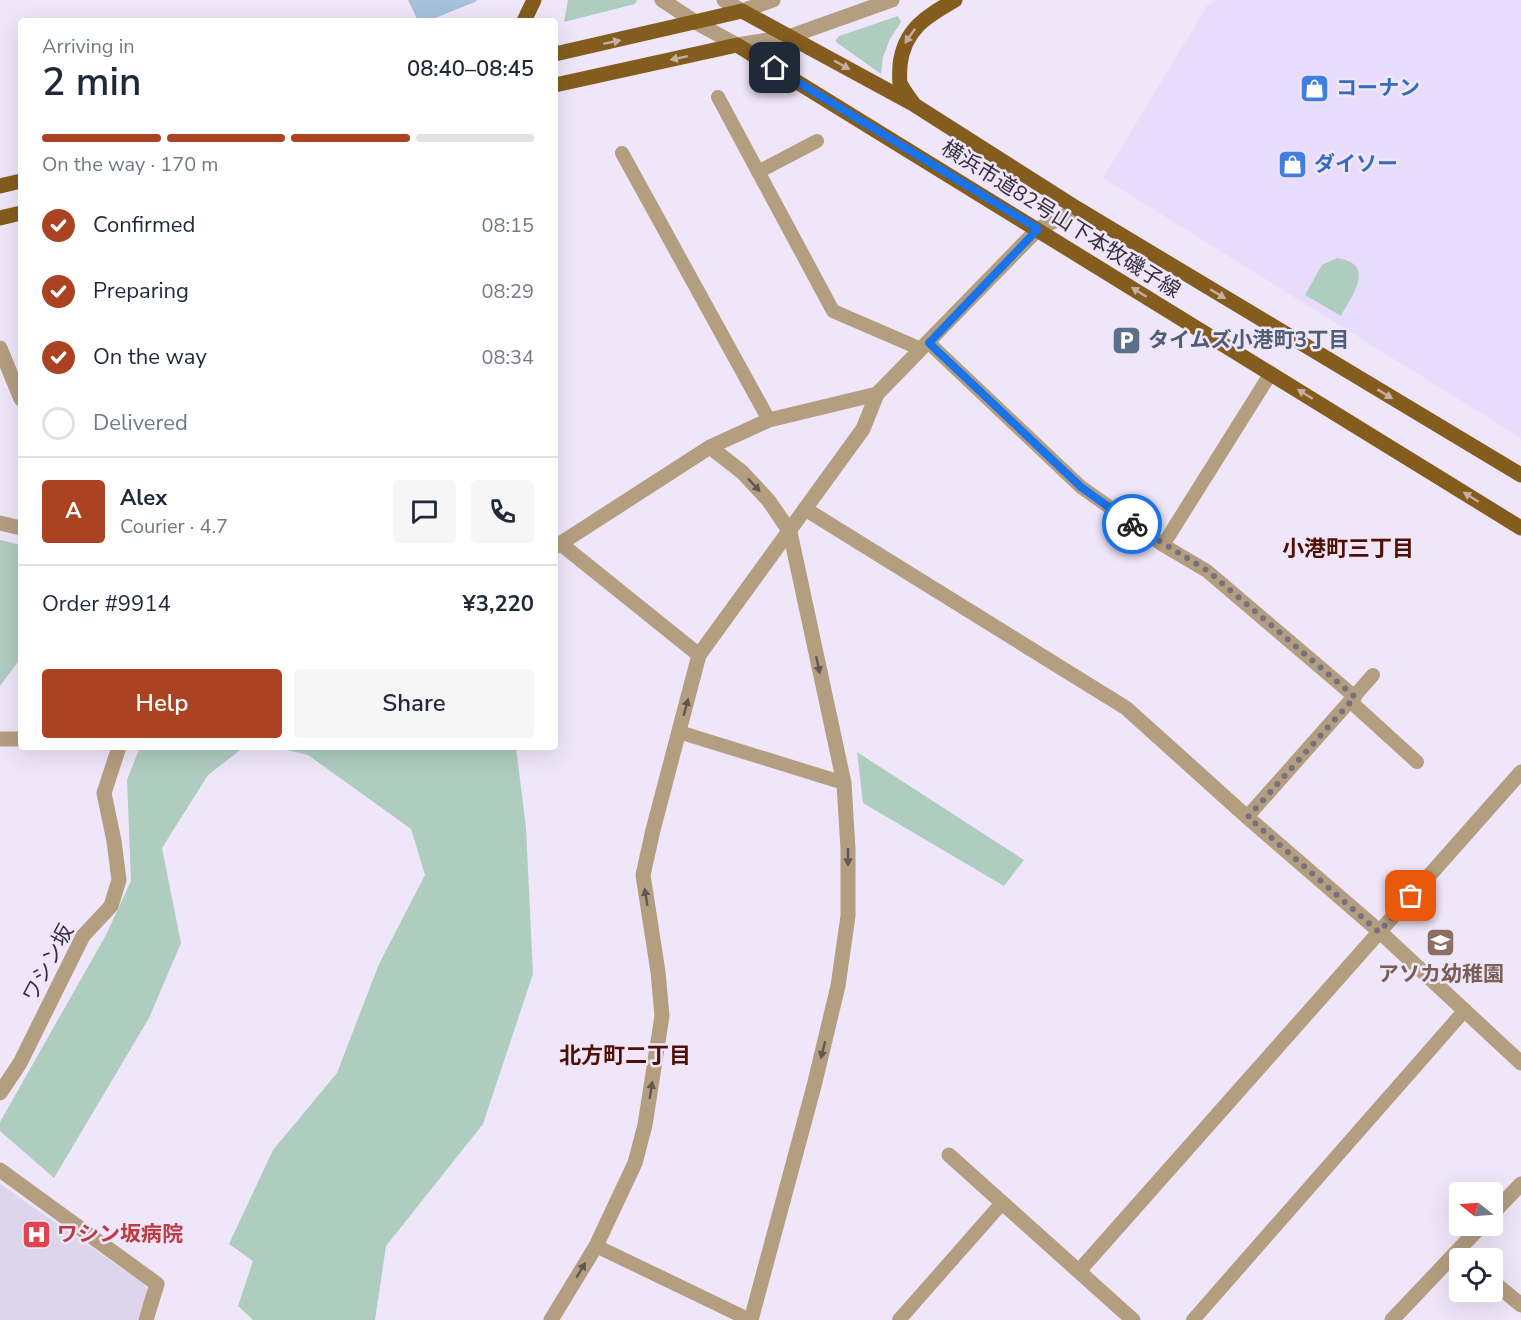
<!DOCTYPE html>
<html lang="en">
<head>
<meta charset="utf-8">
<style>
	:root { --surface:#fff; --page:#f6f6f7; --text:#1f2937; --muted:#747a83; --line:#e0e1e3; --accent:#ab4323 }
	body { margin:0; font-family:"Nunito Sans","Noto Sans JP",sans-serif; background:var(--page); color:var(--text); height:100vh; display:flex; flex-direction:column; font-size:22px; white-space:nowrap }
	* { box-sizing:border-box; margin:0 }
	p { font-size:20px; color:var(--muted) }
	.icon { flex:none; width:33px; height:33px; fill:none; stroke:currentColor; stroke-width:2; stroke-linecap:round; stroke-linejoin:round }
	.map { position:relative; flex:1; overflow:hidden }
	.panel { position:absolute; left:18px; top:18px; width:540px; height:732px; display:flex; flex-direction:column; background:var(--surface); border-radius:6px; box-shadow:0 6px 24px #0002 }
	.panel>* { flex:none }
	.needle { width:39px; rotate:287deg }
	.fabs { position:absolute; left:1449px; top:1182px; display:grid; gap:12px }
	.fabs a { display:grid; place-items:center; width:54px; height:54px; border-radius:6px; background:var(--surface); box-shadow:0 6px 24px #0002; font-size:30px }
	.pin { position:absolute; display:grid; place-items:center; width:51px; height:51px; color:#fff; margin:-26px; border-radius:12px; box-shadow:0 3px 9px #0006 }
	.courier { position:absolute; display:grid; place-items:center; width:60px; height:60px; margin:-30px; border:4px solid #1a73e8; border-radius:50%; background:#fff; color:#222; box-shadow:0 2px 8px #0007 }
	.overview em { font-style:normal; font-weight:600 }
	.overview div { display:flex; flex-direction:column-reverse }
	.overview { display:flex; align-items:center; justify-content:space-between; height:102px; padding:0 24px }
	h1 { font-size:39px; font-weight:600; line-height:45px }
	.bar { display:grid; grid-template-columns:repeat(4,1fr); gap:9px 6px; align-content:center; height:72px; padding:0 24px }
	.bar i { height:8px; border-radius:4px; background:var(--line) }
	.bar .on { background:var(--accent) }
	.bar p { grid-column:span 4 }
	.line { display:flex; align-items:center; gap:15px; padding:0 24px; border-top:2px solid var(--line) }
	.line div { flex:1 }
	.round { display:grid; place-items:center; flex:none; width:63px; height:63px; border-radius:6px; background:var(--page) }
	ol { padding:0 24px; list-style:none }
	li { display:flex; align-items:center; gap:18px; height:66px }
	li p { margin-inline-start:auto }
	li .icon { padding:6px; border-radius:50%; background:var(--accent); color:#fff; stroke-width:4 }
	li:last-child { color:var(--muted) }
	li i { width:33px; height:33px; border:3px solid var(--line); border-radius:50% }
	.cta { display:flex; gap:12px; margin-top:auto; padding:12px 24px }
	.cta a { flex:1; height:69px; border-radius:6px; background:var(--accent); color:#fff; font-size:24px; font-weight:600; line-height:69px; text-align:center }
	.cta a+a { background:var(--page); color:var(--text) }
	.map>svg:first-child { display:block }
	.built { fill:#e9dbfc }
	.medical { fill:#dcd5eb }
	.green { fill:#afcdbf }
	.water { fill:#a5c1dc }
	.lines { fill:none; stroke-linecap:round; stroke-linejoin:round }
	.service { stroke:#b49e80; stroke-width:14 }
	.minor { stroke:#b49e80; stroke-width:15 }
	.tertiary { stroke:#b49e80; stroke-width:15 }
	.primary { stroke:#845d1e; stroke-width:15 }
	.oneway { fill:#c4afa2 }
	.oneway2 { fill:#625654 }
	.done { stroke:#77707f; stroke-width:6; stroke-dasharray:0 10.8 }
	.route { stroke:#1a73e8; stroke-width:8 }
	.labels { text-anchor:middle; dominant-baseline:central; stroke-width:5; stroke-linejoin:round; paint-order:stroke }
	.shop-label { font-size:21px; font-weight:bold; fill:#366cbe; stroke:#efe6fa; text-anchor:start }
	.street-label { font-size:21px; fill:#36303d; stroke:#efe6fa }
	.service-label { font-size:21px; font-weight:bold; fill:#4e5e75; stroke:#efe6fa; text-anchor:start }
	.education-label { font-size:21px; font-weight:bold; fill:#785e54; stroke:#efe6fa }
	.health-label { font-size:21px; font-weight:bold; fill:#be3a42; stroke:#efe6fa; text-anchor:start }
	.neighbourhood-label { font-size:22px; font-weight:bold; fill:#500f00; stroke:#efe6fa }
</style>
</head>
<body>
<div class="map">
<svg width="1521" height="1320" viewBox="0 0 1521 1320">
	<rect width="100%" height="100%" fill="#efe6fa"/>
	<polygon class="built" points="1217,0 1521,0 1521,438 1103,178 1207,6"/>
	<polygon class="medical" points="0,1184 144,1284 148,1292 137,1320 0,1320"/>
	<g class="green">
		<polygon points="568,0 637,0 635,4 564,22"/>
		<polygon points="898,16 901,22 890,39 883,57 881,74 836,42 836,40 839,36"/>
		<path d="M1337,258C1377,264 1352,296 1341,316L1305,295L1322,265Z"/>
		<polygon points="0,540 21,545 21,658 0,686"/>
		<polygon points="140,747 244,747 208,775 162,848 181,943 149,1018 54,1178 0,1131 0,1122 106,935 131,881 127,780"/>
		<polygon points="273,747 516,747 526,828 533,974 483,1124 386,1246 375,1320 253,1320 238,1306 253,1261 229,1244 273,1150 337,1073 379,964 425,875 411,829 308,755"/>
		<polygon points="857,752 1024,860 1004,886 863,803"/>
	</g>
	<polygon class="water" points="408,0 476,0 477,1 428,21 418,21"/>
	<g class="lines">
		<g class="service">
			<polyline points="718,97 833,311 921,349"/>
			<polyline points="622,153 769,420"/>
			<polyline points="758,172 817,141"/>
			<polyline points="929,343 1081,487 1163,545 1207,571 1355,697"/>
			<polyline points="1163,545 1271,373"/>
			<polyline points="1351,702 1417,762"/>
			<polyline points="679,732 844,783"/>
			<polyline points="1247,817 1373,675"/>
			<polyline points="596,1246 750,1320"/>
			<polyline points="899,1320 1002,1203"/>
			<polyline points="1193,1320 1465,1010"/>
		</g>
		<g class="minor">
			<polyline points="0,348 21,399"/>
			<polyline points="710,447 742,472 769,501 790,532 844,783 848,849 848,916 838,986 814,1086 751,1320"/>
			<polyline points="805,509 1126,708 1247,817 1379,931 1521,1063"/>
			<polyline points="0,523 21,528"/>
			<polyline points="561,544 699,655"/>
			<polyline points="555,547 710,447 769,420 877,394 1038,229 1078,209"/>
			<polyline points="0,739 21,739"/>
			<polyline points="0,1093 20,1063 83,936 111,906 119,880 114,841 104,793 119,747"/>
			<polyline points="949,1155 1133,1320"/>
			<polyline points="0,1170 157,1284 146,1320"/>
			<polyline points="1079,1271 1521,772"/>
			<polyline points="1492,1281 1521,1305"/>
			<polyline points="551,1320 596,1246 635,1163 645,1125 662,1016 658,972 643,875 653,830 699,655 863,429 877,394"/>
		</g>
		<g class="tertiary">
			<polyline points="662,0 697,23 737,45 791,36 892,0"/>
			<polyline points="724,0 742,11 773,0"/>
			<polyline points="1492,1214 1521,1184"/>
			<polyline points="1392,1320 1481,1226"/>
		</g>
		<g class="primary">
			<polyline points="524,21 534,0"/>
			<polyline points="555,54 742,11 913,104 1078,209 1521,475"/>
			<polyline points="555,85 737,45 1521,528"/>
			<path d="M913,103C909,97 903,90 900,83C899,78 900,70 900,65C904,29 927,16 955,0"/>
			<polyline points="0,186 21,181"/>
			<polyline points="0,218 21,213"/>
		</g>
	</g>
	<defs><path id="oneway-solid" d="M-6-.8H1V-3.2L6.5 0L1 3.2V.8H-6Z" transform="scale(1.5)"/></defs>
	<g class="oneway">
		<use href="#oneway-solid" transform="translate(910 36) rotate(125)"/>
		<use href="#oneway-solid" transform="translate(612 42) rotate(-12)"/>
		<use href="#oneway-solid" transform="translate(679 58) rotate(168)"/>
		<use href="#oneway-solid" transform="translate(842 65) rotate(29)"/>
		<use href="#oneway-solid" transform="translate(1139 292) rotate(-148)"/>
		<use href="#oneway-solid" transform="translate(1218 294) rotate(31)"/>
		<use href="#oneway-solid" transform="translate(1305 394) rotate(-148)"/>
		<use href="#oneway-solid" transform="translate(1385 394) rotate(31)"/>
		<use href="#oneway-solid" transform="translate(1471 497) rotate(-148)"/>
	</g>
	<g class="oneway2">
		<use href="#oneway-solid" transform="translate(754 485) rotate(47)"/>
		<use href="#oneway-solid" transform="translate(818 665) rotate(78)"/>
		<use href="#oneway-solid" transform="translate(686 707) rotate(-75)"/>
		<use href="#oneway-solid" transform="translate(848 857) rotate(90)"/>
		<use href="#oneway-solid" transform="translate(646 897) rotate(-99)"/>
		<use href="#oneway-solid" transform="translate(823 1050) rotate(104)"/>
		<use href="#oneway-solid" transform="translate(651 1090) rotate(-81)"/>
		<use href="#oneway-solid" transform="translate(581 1270) rotate(-59)"/>
	</g>
	<g class="lines">
		<polyline class="done" points="1132,524 1208,571 1355,697 1248,817 1379,932 1411,896"/>
		<polyline class="route" points="775,68 1038,229 929,343 1081,487 1132,524"/>
	</g>
	<defs>
		<symbol id="shop-square" viewBox="-11 -11 22 22"><rect x="-9" y="-9" width="18" height="18" rx="4" fill="#3f7fe0" stroke="#efe6fa"/><path d="M-5-2.5h2.3a2.7 3.5 0 0 1 5.4 0H5L5.5 6h-11ZM-1.5-2.5h3a1.5 2.3 0 0 0-3 0Z" fill="#fff"/></symbol>
		<symbol id="parking-square" viewBox="-11 -11 22 22"><rect x="-9" y="-9" width="18" height="18" rx="4" fill="#5c6f8a" stroke="#efe6fa"/><path d="M-3.5-5.5H1a3.5 3.5 0 0 1 0 7H-1V5.5H-3.5ZM-1-3.4V-.6H.8a1.4 1.4 0 0 0 0-2.8Z" fill="#fff"/></symbol>
		<symbol id="school-square" viewBox="-11 -11 22 22"><rect x="-9" y="-9" width="18" height="18" rx="4" fill="#8d6e63" stroke="#efe6fa"/><path d="M0-5L7-2L0 1L-7-2ZM-4 1L0 2.5L4 1V4Q0 6-4 4Z" fill="#fff"/></symbol>
		<symbol id="hospital-square" viewBox="-11 -11 22 22"><rect x="-9" y="-9" width="18" height="18" rx="4" fill="#e0444e" stroke="#efe6fa"/><path d="M-5-5h3v3.5h4V-5h3V5h-3V1.5h-4V5h-3Z" fill="#fff"/></symbol>
	</defs>
	<g fill-rule="evenodd">
		<use href="#shop-square" x="1298" y="72" width="33" height="33"/>
		<use href="#shop-square" x="1276" y="148" width="33" height="33"/>
		<use href="#parking-square" x="1110" y="324" width="33" height="33"/>
		<use href="#school-square" x="1424" y="926" width="33" height="33"/>
		<use href="#hospital-square" x="20" y="1218" width="33" height="33"/>
	</g>
	<g class="labels">
		<g class="shop-label">
			<text x="1336" y="88">コーナン</text>
			<text x="1314" y="164">ダイソー</text>
		</g>
		<g class="street-label">
			<text transform="translate(1061 219) rotate(32)">横浜市道82号山下本牧磯子線</text>
			<text transform="translate(48 963) rotate(-62)">ワシン坂</text>
		</g>
		<g class="service-label">
			<text x="1148" y="340">タイムズ小港町3丁目</text>
		</g>
		<g class="education-label">
			<text x="1441" y="974">アソカ幼稚園</text>
		</g>
		<g class="health-label">
			<text x="57" y="1234">ワシン坂病院</text>
		</g>
		<g class="neighbourhood-label">
			<text x="1348" y="549">小港町三丁目</text>
			<text x="625" y="1056">北方町二丁目</text>
		</g>
	</g>
</svg>
<div class="fabs">
<a><svg class="needle" viewBox="-14 -14 28 28"><path d="M0-13l5 13h-10z" fill="#e53935"/><path d="M0 13l5-13h-10z" fill="#747a83"/></svg></a>
<a><svg class="icon" aria-label="locate" viewBox="0 0 24 24"><circle cx="12" cy="12" r="6"/><path d="M12 2v4M12 18v4M2 12h4M18 12h4"/></svg></a>
</div>
<div class="pin" style="left:1411px;top:896px;background:#ea580c"><svg class="icon" aria-label="bag" viewBox="0 0 24 24"><path d="M5 8h14l-1 12H6zM9 8a3 3 0 0 1 6 0"/></svg></div>
<div class="pin" style="left:775px;top:68px;background:#1f2937"><svg class="icon" aria-label="home" viewBox="0 0 24 24"><path d="M3 11l9-7 9 7M6 9v11h12V9"/></svg></div>
<div class="courier" style="left:1132px;top:524px"><svg class="icon" aria-label="bike" viewBox="0 0 24 24"><circle cx="6" cy="16" r="4"/><circle cx="18" cy="16" r="4"/><path d="M6 16l4-8h5l3 8M10 8l3 8H6M13 5h3"/></svg></div>
<section class="panel">
<div class="overview"><div><h1>2 min</h1><p>Arriving in</p></div><em>08:40–08:45</em></div>
<div class="bar"><i class="on"></i><i class="on"></i><i class="on"></i><i></i><p>On the way · 170 m</p></div>
<ol>
<li><svg class="icon" aria-label="check" viewBox="0 0 24 24"><path d="M5 12l5 5 9-10"/></svg>Confirmed<p>08:15</p></li>
<li><svg class="icon" aria-label="check" viewBox="0 0 24 24"><path d="M5 12l5 5 9-10"/></svg>Preparing<p>08:29</p></li>
<li><svg class="icon" aria-label="check" viewBox="0 0 24 24"><path d="M5 12l5 5 9-10"/></svg>On the way<p>08:34</p></li>
<li><i></i>Delivered</li>
</ol>
<div class="line" style="height:108px"><b class="round" style="background:var(--accent);color:#fff">A</b><div><b>Alex</b><p>Courier · 4.7</p></div><a class="round"><svg class="icon" aria-label="chat" viewBox="0 0 24 24"><path d="M4 5h16v11H9l-5 4z"/></svg></a><a class="round"><svg class="icon" aria-label="phone" viewBox="0 0 24 24"><path d="M5 4h4l2 5-3 2q2 4 5 5l2-3 5 2v4C11 20 4 13 5 4z"/></svg></a></div>
<div class="line" style="height:78px"><div>Order #9914</div><b>¥3,220</b></div>
<div class="cta"><a>Help</a><a>Share</a></div>
</section>
</div>
</body>
</html>
